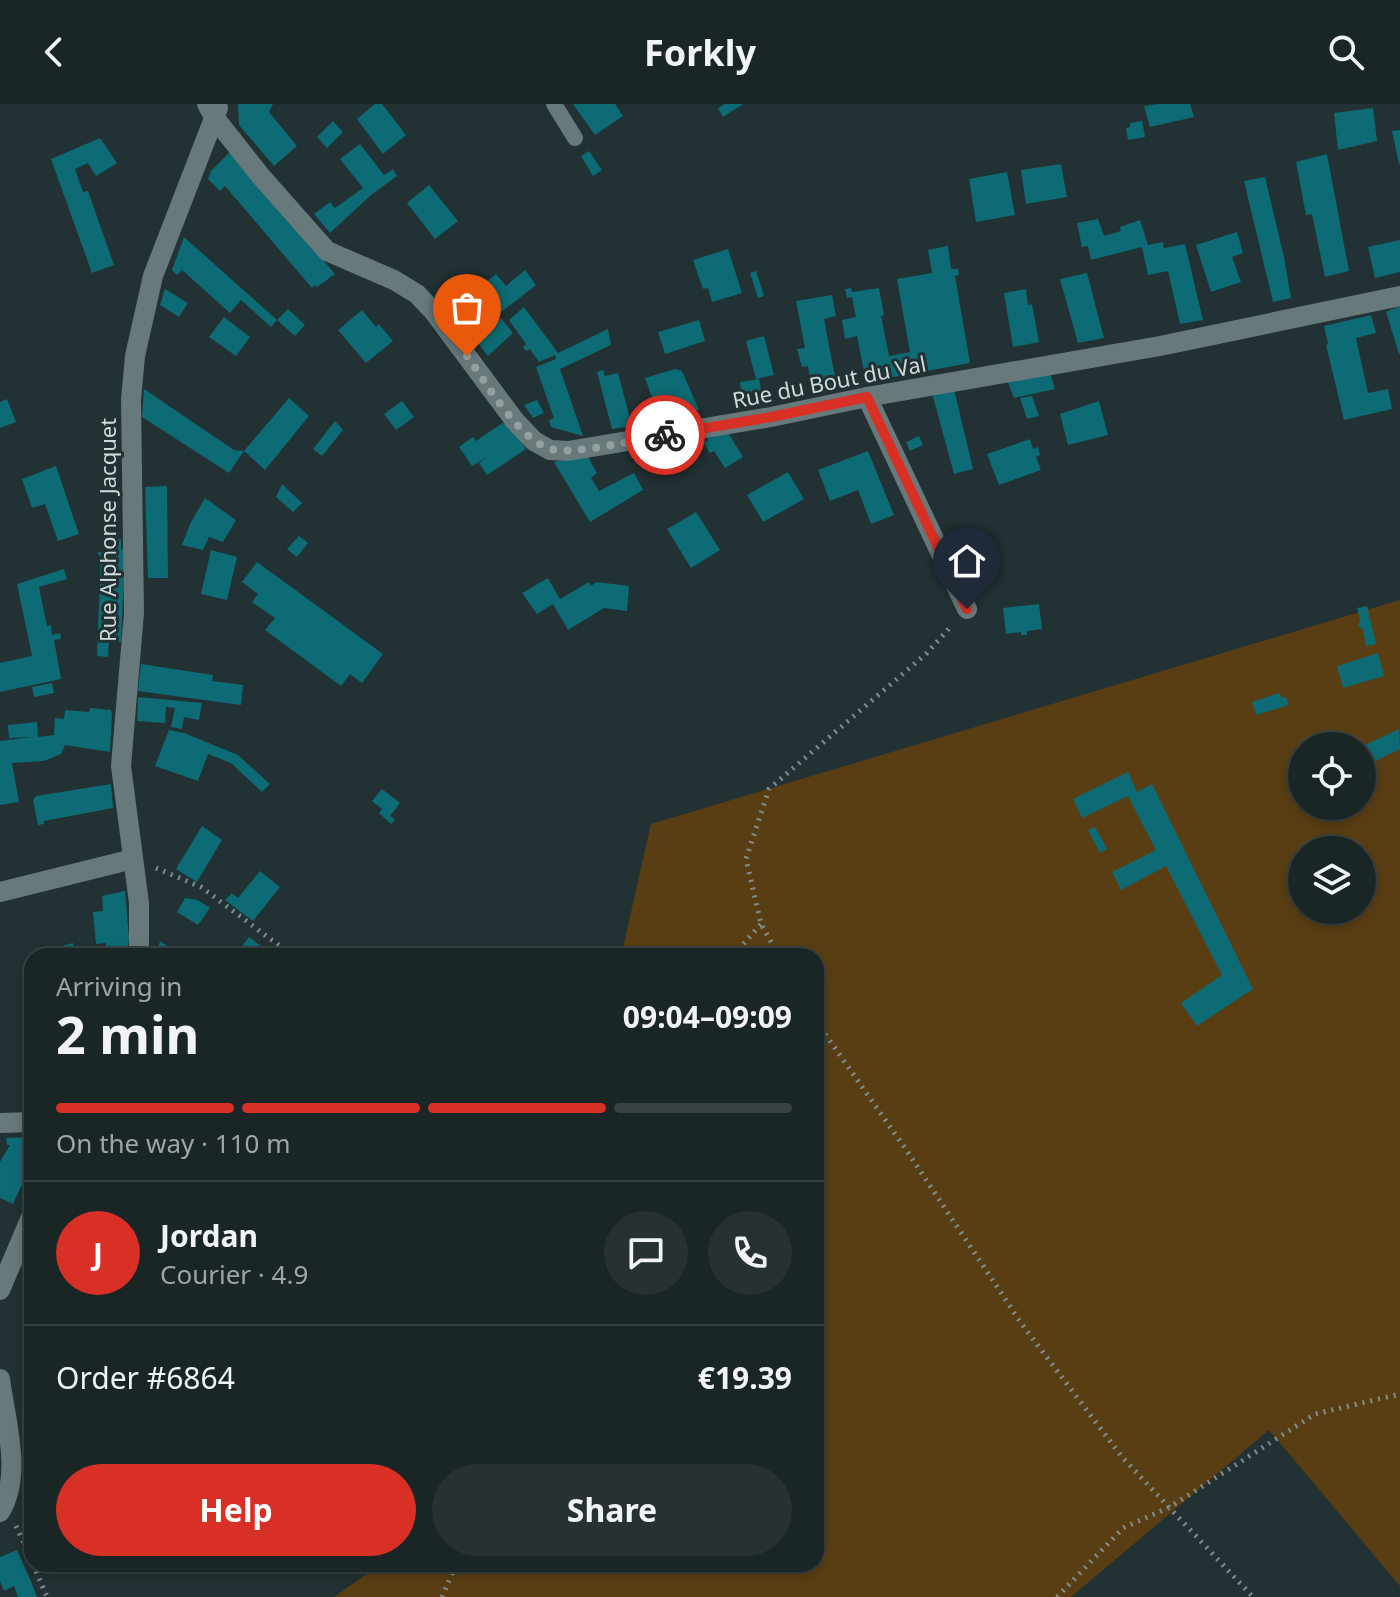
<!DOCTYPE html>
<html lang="en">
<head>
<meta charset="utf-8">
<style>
	:root { --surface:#1a2526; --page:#273132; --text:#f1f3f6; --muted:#9fa5a7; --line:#384243; --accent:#d93025 }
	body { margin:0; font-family:"Noto Sans",sans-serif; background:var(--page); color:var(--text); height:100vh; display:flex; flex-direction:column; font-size:30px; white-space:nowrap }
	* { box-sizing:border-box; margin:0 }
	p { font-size:26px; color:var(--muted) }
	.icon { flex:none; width:44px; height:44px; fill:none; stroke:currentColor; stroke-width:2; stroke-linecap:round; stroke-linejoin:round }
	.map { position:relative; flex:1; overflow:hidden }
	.panel { position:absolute; left:24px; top:844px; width:800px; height:624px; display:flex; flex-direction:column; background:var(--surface); border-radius:24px; box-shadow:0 4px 12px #0003,0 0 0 2px var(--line) }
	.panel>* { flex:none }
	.controls { position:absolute; left:1288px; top:628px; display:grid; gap:16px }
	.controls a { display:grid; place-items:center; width:88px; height:88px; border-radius:50%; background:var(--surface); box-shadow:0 4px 12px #0003,0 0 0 2px var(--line); font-size:40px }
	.pin { position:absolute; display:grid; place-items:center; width:68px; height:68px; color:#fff; margin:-82px -34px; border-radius:50% 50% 50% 0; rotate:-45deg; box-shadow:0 0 8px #0007 }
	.pin .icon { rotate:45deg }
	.courier { position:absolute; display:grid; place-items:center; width:80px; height:80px; margin:-40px; border:6px solid #d93025; border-radius:50%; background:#fff; color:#222; box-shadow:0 2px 10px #0007 }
	.head em { font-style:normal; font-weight:700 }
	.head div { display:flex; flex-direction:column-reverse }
	.head { display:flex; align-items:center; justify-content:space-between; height:136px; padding:0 32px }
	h1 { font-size:52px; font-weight:700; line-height:60px }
	.bar { display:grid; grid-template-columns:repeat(4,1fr); gap:12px 8px; align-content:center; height:96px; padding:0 32px }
	.bar i { height:10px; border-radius:6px; background:var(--line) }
	.bar .active { background:var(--accent) }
	.bar p { grid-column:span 4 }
	.line { display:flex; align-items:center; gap:20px; padding:0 32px; border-top:2px solid var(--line) }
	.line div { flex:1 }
	.round { display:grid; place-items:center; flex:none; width:84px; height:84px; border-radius:42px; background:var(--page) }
	.cta { display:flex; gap:16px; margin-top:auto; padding:16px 32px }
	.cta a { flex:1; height:92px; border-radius:48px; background:var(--accent); color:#fff; font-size:32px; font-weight:700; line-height:92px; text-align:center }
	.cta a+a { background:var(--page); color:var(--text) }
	header { display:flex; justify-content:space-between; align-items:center; height:104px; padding:0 32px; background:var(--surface); font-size:36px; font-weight:700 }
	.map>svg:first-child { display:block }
	.green { fill:#593e13; fill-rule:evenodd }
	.building { fill:#0c6b74 }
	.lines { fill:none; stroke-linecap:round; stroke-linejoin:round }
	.path { stroke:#818d8e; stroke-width:5; stroke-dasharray:2 6; stroke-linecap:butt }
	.service { stroke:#68797b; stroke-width:16 }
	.minor { stroke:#68797b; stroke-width:20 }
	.done { stroke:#949fa0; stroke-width:8; stroke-dasharray:0 14.4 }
	.route { stroke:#d93025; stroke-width:10 }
	.labels { text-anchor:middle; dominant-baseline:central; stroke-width:6; stroke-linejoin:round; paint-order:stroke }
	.street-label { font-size:22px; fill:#d1dadb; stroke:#223133 }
</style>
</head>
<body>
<header><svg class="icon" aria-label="back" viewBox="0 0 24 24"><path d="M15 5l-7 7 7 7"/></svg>Forkly<svg class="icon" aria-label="search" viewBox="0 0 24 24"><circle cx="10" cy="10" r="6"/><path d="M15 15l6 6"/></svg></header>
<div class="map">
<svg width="1400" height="1493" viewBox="0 0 1400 1493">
	<rect width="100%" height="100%" fill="#223133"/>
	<path class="green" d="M1400,496V1482L1269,1326L1071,1493H334L381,1460H816V852H621L651,720ZM1302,642H1362V702H1302ZM1302,746H1362V806H1302Z"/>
	<g class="building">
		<polygon points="238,0 273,0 269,8 297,42 274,62 239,21"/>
		<polygon points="375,0 382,0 406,31 383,50 357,15"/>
		<polygon points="573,0 615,0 623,12 595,31"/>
		<polygon points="725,0 743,0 723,13 718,4"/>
		<polygon points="1158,0 1190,0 1194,13 1150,23 1144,2"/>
		<polygon points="1373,4 1377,37 1338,46 1334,9"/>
		<polygon points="333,17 343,28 327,44 317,33"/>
		<polygon points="1142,17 1145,33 1128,36 1126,24 1130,23 1130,19"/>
		<polygon points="1400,26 1400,60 1399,60 1392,27"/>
		<polygon points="100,34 117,59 96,72 88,59 75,65 83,88 88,87 114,161 92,169 51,55"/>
		<polygon points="360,40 384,71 393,65 397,72 371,91 330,129 314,110 330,98 335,104 363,84 340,55"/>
		<polygon points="231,47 335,170 317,183 315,181 312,184 225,82 220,87 208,75 211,67"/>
		<polygon points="589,47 602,66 593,72 581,52"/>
		<polygon points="1327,50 1349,167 1325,173 1312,110 1306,111 1296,58"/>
		<polygon points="1061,60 1067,93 1026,100 1021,66"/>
		<polygon points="1007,68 1015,111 976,118 969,75"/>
		<polygon points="1265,73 1284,153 1291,194 1273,198 1244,77"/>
		<polygon points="429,81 458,117 435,135 407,99"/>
		<polygon points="1098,115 1104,132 1121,127 1120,123 1140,116 1148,141 1163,138 1164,144 1185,140 1203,216 1180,220 1168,167 1148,171 1142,143 1091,156 1088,142 1082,143 1077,119"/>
		<polygon points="1237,128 1243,149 1232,153 1241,178 1211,188 1196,141"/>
		<polygon points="184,133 277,216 271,223 241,196 230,209 182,166 177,171 172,166"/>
		<polygon points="1400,136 1400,168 1375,174 1368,143"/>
		<polygon points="948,142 951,165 958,165 959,171 955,172 970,259 866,278 857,232 845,235 842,216 856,213 852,193 847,194 845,185 851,184 852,188 879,184 884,211 881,212 889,252 910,248 897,175 932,169 928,146"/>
		<polygon points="728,145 742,189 712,198 708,184 703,185 693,156"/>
		<polygon points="525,166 536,181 472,231 452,204 496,170 506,182"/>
		<polygon points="756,167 764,192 758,194 750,169"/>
		<polygon points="1087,169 1104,234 1078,239 1060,175"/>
		<polygon points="165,185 188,199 179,213 160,201"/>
		<polygon points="1026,185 1028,201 1032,200 1039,238 1013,243 1004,189"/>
		<polygon points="832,191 836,212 824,215 835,273 849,269 851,280 812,288 808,262 802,263 797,245 805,244 796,197"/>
		<polygon points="1400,202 1400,249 1399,250 1386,208"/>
		<polygon points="524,203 558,249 608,225 611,241 560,265 583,332 551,323 549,316 554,314 536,263 556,255 555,251 539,258 530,245 526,247 523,243 526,240 509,216"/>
		<polygon points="288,205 305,221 295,232 277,216"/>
		<polygon points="362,206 376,223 379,220 393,237 366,259 338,226"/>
		<polygon points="1371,211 1376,229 1356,234 1368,289 1388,285 1392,305 1344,316 1326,241 1328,240 1324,222"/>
		<polygon points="224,213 250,233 236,252 209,233"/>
		<polygon points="501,214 513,229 488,252 475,235"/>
		<polygon points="699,216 705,237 665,250 658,228"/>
		<polygon points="764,232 774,271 756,275 746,237"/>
		<polygon points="675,265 682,267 699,306 660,315 645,274"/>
		<polygon points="603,266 605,272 618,269 632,322 612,325 597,268"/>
		<polygon points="1050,268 1055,285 1014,294 1007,276"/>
		<polygon points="759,275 762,293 742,296 740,278"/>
		<polygon points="144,285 234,346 244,347 229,369 142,313"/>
		<polygon points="954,285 973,365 954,370 932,289"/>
		<polygon points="1032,292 1039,312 1027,315 1020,294"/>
		<polygon points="289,294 309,312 265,366 244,347"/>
		<polygon points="7,295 16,318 0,324 0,298"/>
		<polygon points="537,296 544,309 533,314 524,301"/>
		<polygon points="402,297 414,313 396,326 384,310"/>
		<polygon points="1099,297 1108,331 1068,341 1060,310"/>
		<polygon points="507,316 526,345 487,371 479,359 487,353 472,362 459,343 473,333 476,337"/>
		<polygon points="335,317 343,326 322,352 313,345"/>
		<polygon points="725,324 743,353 725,364 714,347 710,349 704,339 708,336 703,328"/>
		<polygon points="919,332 923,341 910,347 906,338"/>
		<polygon points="1030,335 1033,345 1038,343 1040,351 1036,353 1041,366 999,381 987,350"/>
		<polygon points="868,347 894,411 871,420 858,386 830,397 818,366"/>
		<polygon points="587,351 597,369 591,374 599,387 634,369 643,386 590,418 554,358"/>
		<polygon points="56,362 79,430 58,437 45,400 32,404 22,375"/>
		<polygon points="788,368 804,395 763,418 747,391"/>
		<polygon points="282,380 302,399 293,408 276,393"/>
		<polygon points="167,382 168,474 148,474 145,383"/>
		<polygon points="205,394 236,416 223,438 209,433 203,446 182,441 190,420"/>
		<polygon points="696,408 720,446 691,464 667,425"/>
		<polygon points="299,432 308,439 297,453 287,445"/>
		<polygon points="110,435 121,435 121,445 125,444 121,538 109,537 108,553 97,552 101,453 97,449 111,445"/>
		<polygon points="211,446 237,453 227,496 201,490"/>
		<polygon points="257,458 383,550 362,579 350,570 341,582 265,526 275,514 252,498 258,490 242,478"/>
		<polygon points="64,465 67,475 39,483 47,522 51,521 52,531 60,529 61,535 54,536 61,575 0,588 0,559 32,552 17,480"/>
		<polygon points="548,474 560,495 589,478 591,482 597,478 629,482 627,507 604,504 568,526 553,500 537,510 522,489"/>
		<polygon points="1039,500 1042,525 1027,527 1027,531 1021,531 1021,528 1006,530 1003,504"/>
		<polygon points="1367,502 1376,540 1366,542 1363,526 1358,521 1360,517 1357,504"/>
		<polygon points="1378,549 1384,572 1343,584 1337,562"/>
		<polygon points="141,560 213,571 212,577 243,581 241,601 138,587"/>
		<polygon points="52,579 54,589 34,593 32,583"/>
		<polygon points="1279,589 1282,594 1286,593 1289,601 1256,611 1252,598"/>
		<polygon points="138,593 202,599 199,616 184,613 182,625 171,623 175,604 166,603 165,619 137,617"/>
		<polygon points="90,604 111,606 112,609 110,648 65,641 61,650 44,657 12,659 19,698 0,701 0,637 32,633 9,634 8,621 37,618 38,633 54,631 55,614 64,615 65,606 89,608"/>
		<polygon points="1399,625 1400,645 1373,658 1365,641"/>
		<polygon points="169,626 184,629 238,651 270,680 262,688 231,659 208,650 198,677 155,662"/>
		<polygon points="1128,668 1137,688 1152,680 1253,885 1197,922 1181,899 1222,871 1166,762 1121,786 1112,768 1156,746 1128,692 1082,714 1073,695"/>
		<polygon points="111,680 113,704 44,717 44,720 38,721 33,696 36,692"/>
		<polygon points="382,685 400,699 390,712 395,716 391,720 379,709 382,705 372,697"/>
		<polygon points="202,722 222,736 197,778 176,765"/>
		<polygon points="1095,723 1107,745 1100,749 1088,726"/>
		<polygon points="260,767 280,783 253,817 225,796 232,789 238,794"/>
		<polygon points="125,787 129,834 127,852 105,852 106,839 96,840 93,808 103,807 102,792"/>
		<polygon points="185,794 198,796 210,804 198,821 177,808"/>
		<polygon points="249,833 274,852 235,852"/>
		<polygon points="160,837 181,852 156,852"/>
		<polygon points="73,839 77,852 49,852 47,846"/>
		<polygon points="32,1033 32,1055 29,1061 31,1061 13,1100 0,1094 0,1058 10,1041 7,1041 6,1034"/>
		<polygon points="17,1446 30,1475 37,1493 18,1493 14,1482 4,1487 0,1477 0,1453"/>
	</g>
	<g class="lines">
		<g class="path">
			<polyline points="156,764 201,783 293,852"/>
			<polyline points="733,852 761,820"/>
			<polyline points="779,852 761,820 746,755 769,685 927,549 952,521"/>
			<polyline points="816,917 907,1047 1021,1219 1122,1353 1253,1493"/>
			<polyline points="16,1422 32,1457"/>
			<polyline points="33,1460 47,1493"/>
			<polyline points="442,1493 456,1460"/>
			<polyline points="1057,1493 1123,1424 1170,1403 1315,1310 1400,1290"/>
		</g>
		<polyline class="service" points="554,0 575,34"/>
		<g class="minor">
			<polyline points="207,0 214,13 259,70 327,147 394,176 417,190 434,208 515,317 534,337 550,346 568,347 771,313 867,293 1160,242 1400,192"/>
			<polyline points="867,293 967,505"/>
			<polyline points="0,788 133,755"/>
			<polyline points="139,852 139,799 121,662 134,509 131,296 135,252 153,172 218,4"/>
			<polyline points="0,1019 32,1018"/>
			<polyline points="0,1186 32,1111"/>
			<path d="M0,1275C5,1315 23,1371 0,1408"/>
		</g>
	</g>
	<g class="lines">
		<path class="done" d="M467,252C486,278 517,333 548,344C569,353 639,335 665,331"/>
		<polyline class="route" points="665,331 771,313 867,293 967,505"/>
	</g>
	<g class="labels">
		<g class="street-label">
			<text transform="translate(829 277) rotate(-11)">Rue du Bout du Val</text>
			<text transform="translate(107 426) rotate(-90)">Rue Alphonse Jacquet</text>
		</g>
	</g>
</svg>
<div class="controls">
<a><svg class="icon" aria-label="locate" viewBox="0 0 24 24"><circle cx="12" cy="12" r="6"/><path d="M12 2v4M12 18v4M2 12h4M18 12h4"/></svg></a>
<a><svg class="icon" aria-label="layers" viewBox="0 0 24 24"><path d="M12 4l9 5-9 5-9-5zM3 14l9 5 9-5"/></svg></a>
</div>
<div class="pin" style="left:467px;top:252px;background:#ea580c"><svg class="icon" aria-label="bag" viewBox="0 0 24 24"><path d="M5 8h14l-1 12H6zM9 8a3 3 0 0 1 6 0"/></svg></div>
<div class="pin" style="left:967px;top:505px;background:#1f2937"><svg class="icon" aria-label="home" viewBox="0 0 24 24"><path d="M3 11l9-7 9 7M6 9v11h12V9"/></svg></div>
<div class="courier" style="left:665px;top:331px"><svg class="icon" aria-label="bike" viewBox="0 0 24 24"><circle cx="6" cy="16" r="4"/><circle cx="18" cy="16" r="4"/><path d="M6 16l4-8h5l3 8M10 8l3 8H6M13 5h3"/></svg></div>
<section class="panel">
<div class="head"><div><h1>2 min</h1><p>Arriving in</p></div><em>09:04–09:09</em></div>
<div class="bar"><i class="active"></i><i class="active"></i><i class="active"></i><i></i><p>On the way · 110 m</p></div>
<div class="line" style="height:144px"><b class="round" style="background:var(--accent);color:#fff">J</b><div><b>Jordan</b><p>Courier · 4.9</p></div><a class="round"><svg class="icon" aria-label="chat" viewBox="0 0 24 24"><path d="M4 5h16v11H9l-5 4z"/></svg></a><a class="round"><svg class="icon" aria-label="phone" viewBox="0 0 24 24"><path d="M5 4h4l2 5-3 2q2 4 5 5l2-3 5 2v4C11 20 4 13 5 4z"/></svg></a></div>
<div class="line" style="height:104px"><div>Order #6864</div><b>€19.39</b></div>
<div class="cta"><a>Help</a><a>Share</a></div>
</section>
</div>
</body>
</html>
